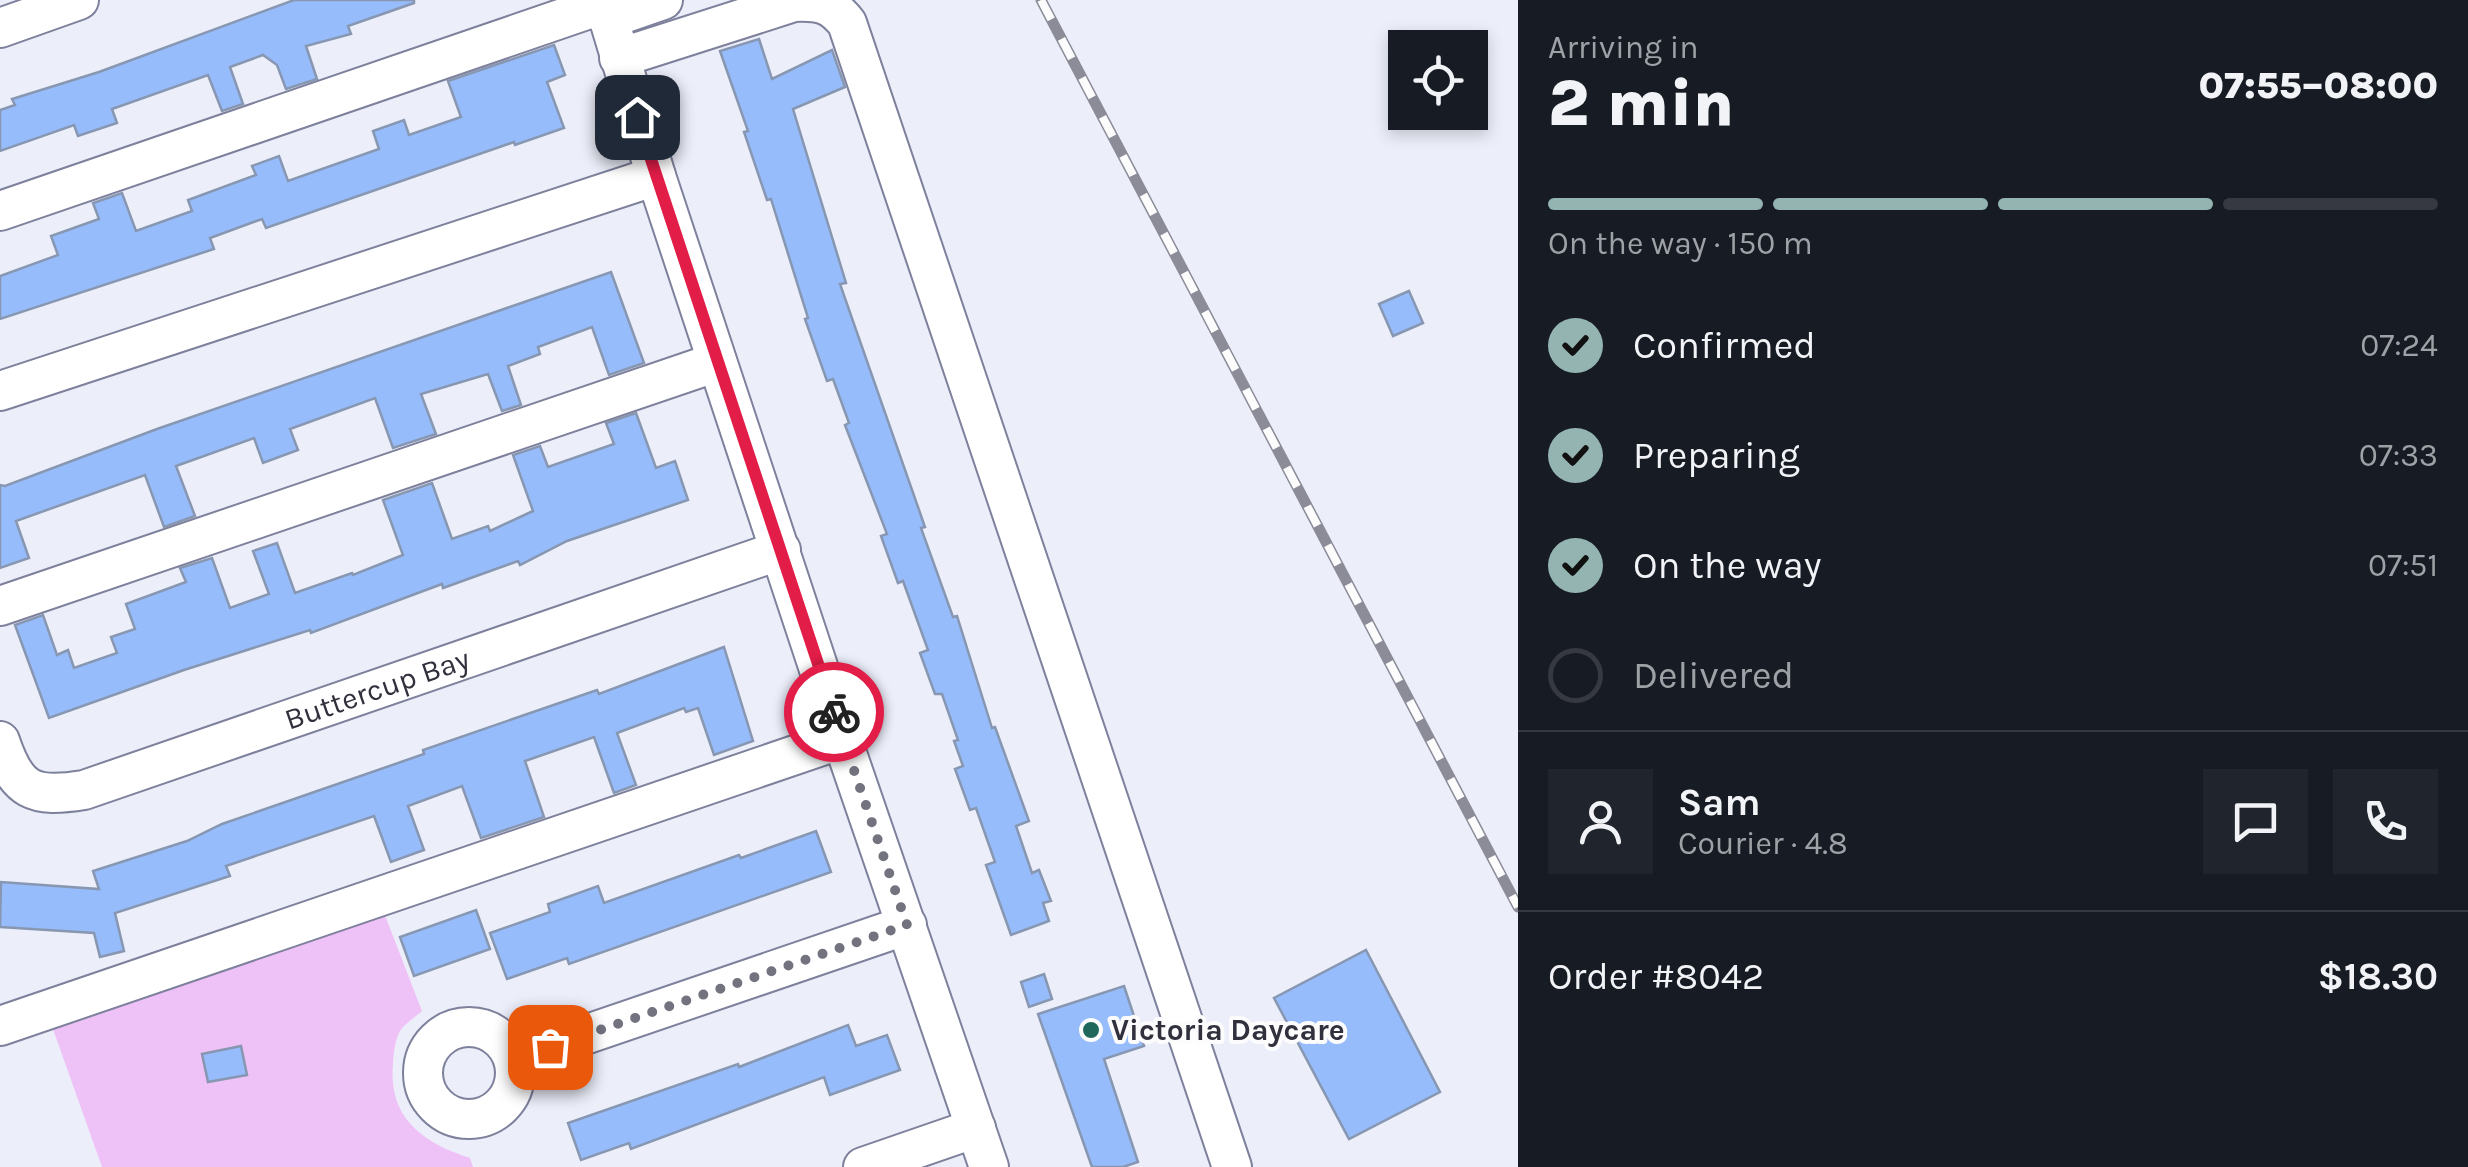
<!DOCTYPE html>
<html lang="en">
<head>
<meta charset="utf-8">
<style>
	:root { --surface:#171b24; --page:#20242c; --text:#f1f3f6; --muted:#9ea1a6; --line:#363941; --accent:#93b4b1 }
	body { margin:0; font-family:Karla,sans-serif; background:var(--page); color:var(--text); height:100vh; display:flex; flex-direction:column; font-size:38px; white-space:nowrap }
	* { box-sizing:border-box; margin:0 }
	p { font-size:32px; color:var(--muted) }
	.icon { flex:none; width:55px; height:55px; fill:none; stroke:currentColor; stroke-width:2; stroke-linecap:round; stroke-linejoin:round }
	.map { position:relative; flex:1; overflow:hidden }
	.sheet { display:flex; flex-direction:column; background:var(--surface); width:950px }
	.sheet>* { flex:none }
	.tools { position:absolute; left:1388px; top:30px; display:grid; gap:20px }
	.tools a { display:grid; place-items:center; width:100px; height:100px; border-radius:0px; background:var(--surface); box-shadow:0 5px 15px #0003; font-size:50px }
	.pin { position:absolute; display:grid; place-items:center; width:85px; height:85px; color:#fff; margin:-42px; border-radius:20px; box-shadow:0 5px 15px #0006 }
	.courier { position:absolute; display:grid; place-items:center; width:100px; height:100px; margin:-50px; border:8px solid #e11d48; border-radius:50%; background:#fff; color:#222; box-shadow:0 2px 12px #0007 }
	.overview em { font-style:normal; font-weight:800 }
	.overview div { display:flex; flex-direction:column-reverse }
	.overview { display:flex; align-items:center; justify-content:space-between; height:170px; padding:0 30px }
	h1 { font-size:65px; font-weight:800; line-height:75px }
	.bar { display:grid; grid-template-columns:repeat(4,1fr); gap:15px 10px; align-content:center; height:120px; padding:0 30px }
	.bar i { height:12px; border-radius:8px; background:var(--line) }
	.bar .on { background:var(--accent) }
	.bar p { grid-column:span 4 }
	.line { display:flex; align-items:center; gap:25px; padding:0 30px; border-top:2px solid var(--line) }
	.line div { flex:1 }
	.round { display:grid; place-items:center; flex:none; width:105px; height:105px; border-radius:0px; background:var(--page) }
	ol { padding:0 30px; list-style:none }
	li { display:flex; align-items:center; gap:30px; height:110px }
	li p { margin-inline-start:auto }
	li .icon { padding:10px; border-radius:50%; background:var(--accent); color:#111; stroke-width:4 }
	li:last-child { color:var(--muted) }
	li i { width:55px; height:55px; border:5px solid var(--line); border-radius:50% }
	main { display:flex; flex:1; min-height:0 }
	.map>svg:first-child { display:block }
	.park { fill:#efc2f7 }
	.building { fill:#96bcfb; stroke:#8897b1; stroke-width:2.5 }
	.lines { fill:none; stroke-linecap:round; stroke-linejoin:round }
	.minor-casing { stroke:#7e819c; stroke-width:42 }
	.minor { stroke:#fff; stroke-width:38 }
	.rail-casing { stroke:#8b8c98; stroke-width:11 }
	.rail { stroke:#fcfcfc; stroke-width:8; stroke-dasharray:22; stroke-linecap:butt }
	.done { stroke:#72737f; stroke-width:10; stroke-dasharray:0 18 }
	.route { stroke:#e11d48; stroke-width:12 }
	.poi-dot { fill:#21685c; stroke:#fcfcfc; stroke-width:4 }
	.labels { text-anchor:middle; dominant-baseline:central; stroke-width:8; stroke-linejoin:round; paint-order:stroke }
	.street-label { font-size:30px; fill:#30313d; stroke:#fcfcfc }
	.poi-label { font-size:30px; font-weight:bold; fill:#30313d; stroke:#fcfcfc; text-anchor:start }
</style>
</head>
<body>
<main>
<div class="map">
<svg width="1518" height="1167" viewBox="0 0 1518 1167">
	<rect width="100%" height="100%" fill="#eceefa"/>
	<path class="park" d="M381,905L422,1011C415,1017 403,1025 399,1033C395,1041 393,1056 393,1064C388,1119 424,1143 470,1158L473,1167H102L49,1018Z"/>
	<g class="building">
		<polygon points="294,0 414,0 414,3 348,26 351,34 306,46 317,79 286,89 277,65 263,55 230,67 243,104 222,111 208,75 112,109 117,123 78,136 74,125 0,151 0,110 15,105 12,99 99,72"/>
		<polygon points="759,39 772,79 832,50 845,87 793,109 846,283 840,284 925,527 921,528 953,617 957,616 992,728 995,727 1029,821 1016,826 1032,873 1039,870 1051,901 1043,903 1049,921 1011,935 986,865 995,862 976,808 970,810 955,769 963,766 954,741 958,740 942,694 935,694 920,653 928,650 903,581 898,583 881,536 887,534 845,425 849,423 833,379 827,381 805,319 808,318 771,199 767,200 744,132 748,131 720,51"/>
		<polygon points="554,45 565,75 547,82 564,128 515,145 514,142 266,228 262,219 210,238 214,249 0,319 0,276 58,255 51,236 99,219 93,203 122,193 136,231 192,211 188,200 256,175 252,166 279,156 288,181 379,149 373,131 404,120 409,135 461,117 448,81"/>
		<polygon points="611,272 644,363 609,375 592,327 538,347 540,354 508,366 521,405 502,411 488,374 421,394 436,434 393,448 375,398 290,429 298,450 263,463 254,438 176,466 195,516 164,527 145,475 16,521 29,558 0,568 0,485 5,486 157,429"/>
		<polygon points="1409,291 1423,323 1393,336 1379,304"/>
		<polygon points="636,413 656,468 675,461 688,500 567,541 520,565 518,561 443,588 442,584 311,633 310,630 184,670 49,718 15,625 43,615 57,655 68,650 74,668 117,653 111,637 135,629 126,604 186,582 180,568 212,558 230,608 269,594 253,551 277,543 295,593 352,573 353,575 403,555 383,500 432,483 452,539 488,526 490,531 533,511 513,455 540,446 548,467 614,444 606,423"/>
		<polygon points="724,647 753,741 714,755 698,708 686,712 684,708 617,733 636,785 614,793 594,737 525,761 544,817 481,838 462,786 408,806 424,850 391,862 374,816 226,866 230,876 115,913 124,951 100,957 94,933 0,927 1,882 99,889 93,871 187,841 222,824 424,754 423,750 597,690 599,694"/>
		<polygon points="816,831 831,872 569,964 567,958 507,979 490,933 550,912 548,904 598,886 604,903 739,855 741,858"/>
		<polygon points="476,910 490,949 414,976 400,937"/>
		<polygon points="1366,950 1440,1092 1349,1139 1274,998"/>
		<polygon points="1044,974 1052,999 1029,1007 1021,982"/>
		<polygon points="1124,986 1144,1046 1104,1059 1138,1162 1123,1167 1092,1167 1038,1014"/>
		<polygon points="848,1025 856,1046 887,1035 900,1070 830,1095 824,1077 631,1149 629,1143 581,1160 568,1123 738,1064 739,1067"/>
		<polygon points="241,1046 247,1075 208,1082 202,1054"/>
	</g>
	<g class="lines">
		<defs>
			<g id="minor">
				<polyline points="603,0 656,176 842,739 989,1167"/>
				<polyline points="608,19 663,0"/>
				<polyline points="0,28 79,0"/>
				<path d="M619,58L794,2C820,1 831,3 847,23L1232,1167"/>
				<polyline points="0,211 604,4"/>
				<polyline points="0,391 656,176"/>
				<polyline points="0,606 717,362"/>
				<path id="s1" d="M0,741C17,792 33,798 84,790L781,550"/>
				<polyline points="0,1026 842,739"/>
				<circle cx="469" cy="1073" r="46"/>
				<polyline points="514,1059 907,925"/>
				<polyline points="863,1167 976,1128"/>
			</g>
		</defs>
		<use href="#minor" class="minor-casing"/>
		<use href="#minor" class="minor"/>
		<defs>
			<polyline id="rail" points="1041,0 1518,907"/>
		</defs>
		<use href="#rail" class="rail-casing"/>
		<use href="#rail" class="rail"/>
	</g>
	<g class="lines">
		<polyline class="done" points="550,1047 907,925 834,712"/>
		<polyline class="route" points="637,117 834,712"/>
	</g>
	<circle class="poi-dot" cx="1091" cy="1030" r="10"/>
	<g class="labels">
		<g class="street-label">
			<text stroke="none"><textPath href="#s1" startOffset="422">Buttercup Bay</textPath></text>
		</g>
		<g class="poi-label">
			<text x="1111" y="1030">Victoria Daycare</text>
		</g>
	</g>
</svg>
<div class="tools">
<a><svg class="icon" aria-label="locate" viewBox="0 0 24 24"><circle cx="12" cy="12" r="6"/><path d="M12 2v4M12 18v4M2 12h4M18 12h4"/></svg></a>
</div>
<div class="pin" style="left:550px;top:1047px;background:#ea580c"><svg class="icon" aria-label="bag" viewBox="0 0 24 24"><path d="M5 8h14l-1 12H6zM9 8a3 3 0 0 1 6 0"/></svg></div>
<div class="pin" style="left:637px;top:117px;background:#1f2937"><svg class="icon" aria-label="home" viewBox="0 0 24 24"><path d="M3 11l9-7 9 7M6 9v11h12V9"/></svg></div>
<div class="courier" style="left:834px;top:712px"><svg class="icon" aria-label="bike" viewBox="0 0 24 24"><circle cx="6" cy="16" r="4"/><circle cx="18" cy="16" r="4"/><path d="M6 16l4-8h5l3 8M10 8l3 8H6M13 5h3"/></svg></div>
</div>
<section class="sheet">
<div class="overview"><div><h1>2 min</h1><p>Arriving in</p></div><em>07:55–08:00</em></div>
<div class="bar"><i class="on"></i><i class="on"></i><i class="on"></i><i></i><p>On the way · 150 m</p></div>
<ol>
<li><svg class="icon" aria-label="check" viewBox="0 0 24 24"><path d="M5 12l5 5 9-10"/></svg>Confirmed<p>07:24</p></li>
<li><svg class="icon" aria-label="check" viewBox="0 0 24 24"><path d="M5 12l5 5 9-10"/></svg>Preparing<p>07:33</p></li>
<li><svg class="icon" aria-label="check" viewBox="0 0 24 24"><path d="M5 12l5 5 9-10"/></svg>On the way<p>07:51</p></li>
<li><i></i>Delivered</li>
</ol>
<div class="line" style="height:180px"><a class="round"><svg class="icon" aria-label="person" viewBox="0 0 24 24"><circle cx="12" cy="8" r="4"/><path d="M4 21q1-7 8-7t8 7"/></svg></a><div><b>Sam</b><p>Courier · 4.8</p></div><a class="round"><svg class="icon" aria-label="chat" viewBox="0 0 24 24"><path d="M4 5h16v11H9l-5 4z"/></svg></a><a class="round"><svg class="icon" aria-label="phone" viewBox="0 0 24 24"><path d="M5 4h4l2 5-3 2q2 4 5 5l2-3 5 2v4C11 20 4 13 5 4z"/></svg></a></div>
<div class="line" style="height:130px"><div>Order #8042</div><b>$18.30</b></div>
</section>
</main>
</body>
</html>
